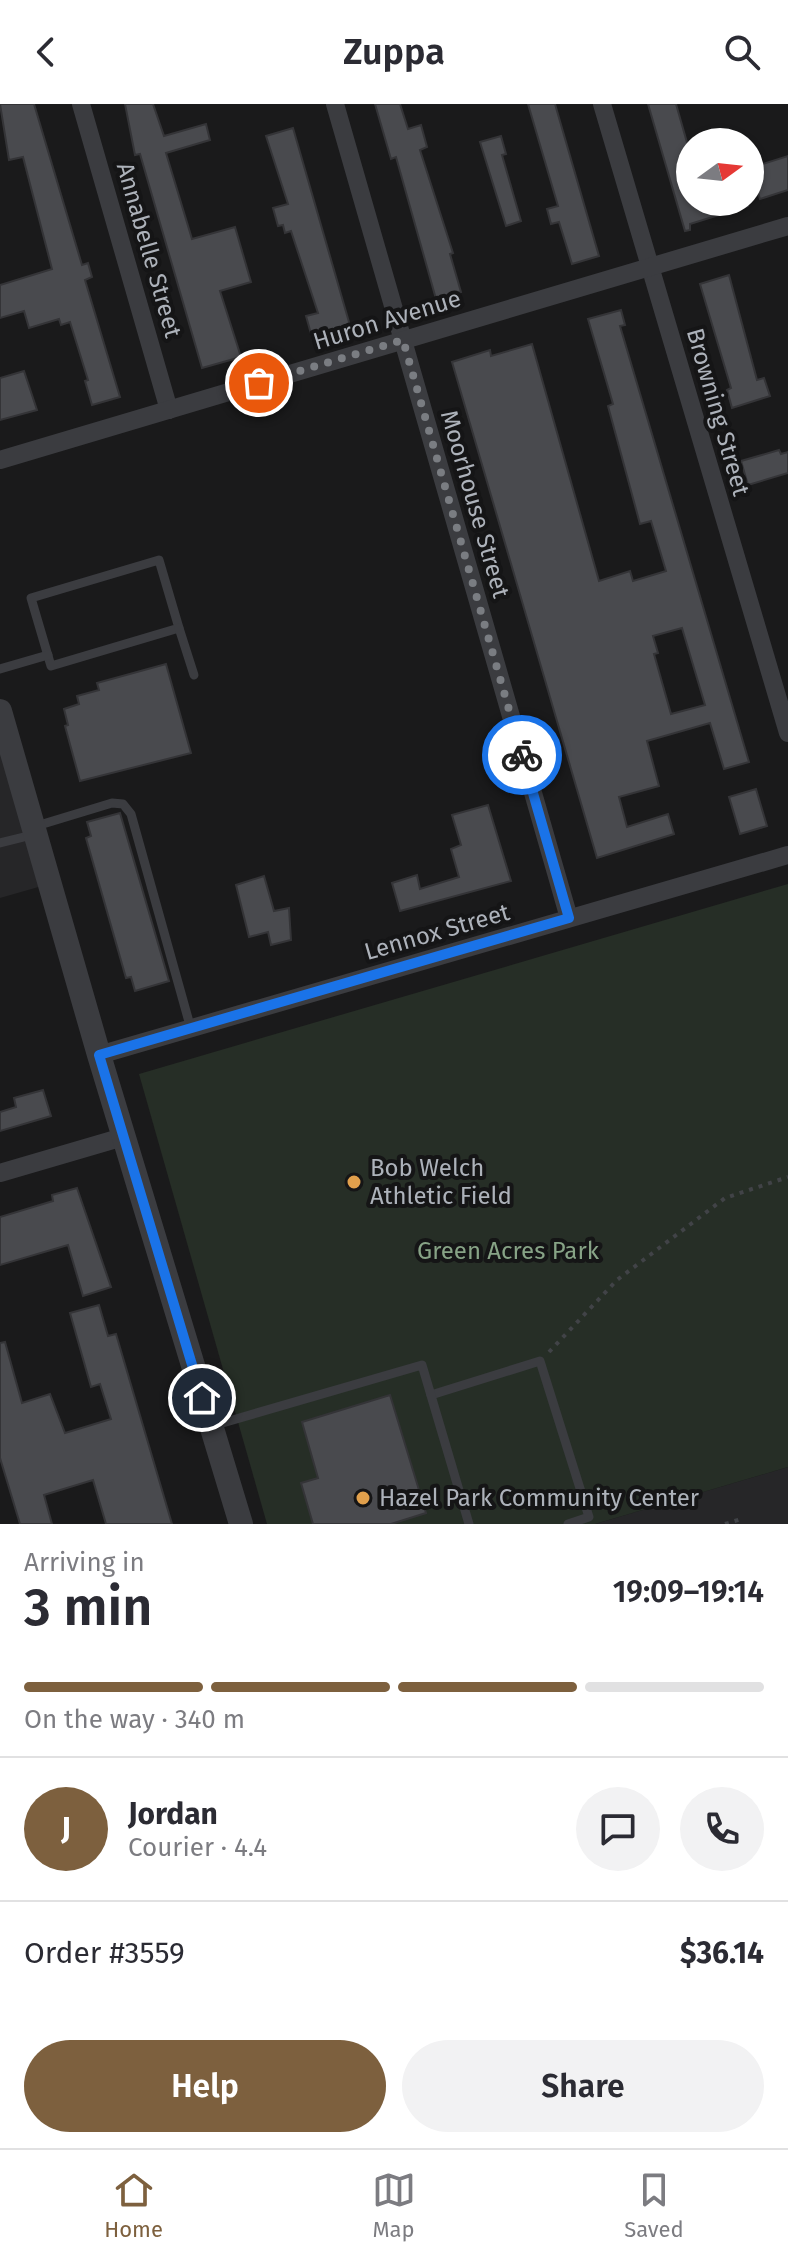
<!DOCTYPE html>
<html lang="en">
<head>
<meta charset="utf-8">
<style>
	:root { --surface:#fff; --page:#f2f2f3; --text:#2b2b33; --muted:#7c7c81; --line:#e1e1e2; --accent:#7d603e }
	body { margin:0; font-family:"Fira Sans",sans-serif; background:var(--page); color:var(--text); height:100vh; display:flex; flex-direction:column; font-size:30px; white-space:nowrap }
	* { box-sizing:border-box; margin:0 }
	p { font-size:26px; color:var(--muted) }
	.icon { flex:none; width:44px; height:44px; fill:none; stroke:currentColor; stroke-width:2; stroke-linecap:round; stroke-linejoin:round }
	.map { position:relative; height:1420px; overflow:hidden }
	.panel { display:flex; flex-direction:column; background:var(--surface); flex:1 }
	.panel>* { flex:none }
	.needle { width:52px; rotate:75deg }
	.buttons { position:absolute; left:676px; top:24px; display:grid; gap:16px }
	.buttons a { display:grid; place-items:center; width:88px; height:88px; border-radius:50%; background:var(--surface); box-shadow:0 2px 6px #0004; font-size:40px }
	.pin { position:absolute; display:grid; place-items:center; width:68px; height:68px; color:#fff; margin:-34px; border:4px solid #fff; border-radius:50%; box-shadow:0 2px 8px #0007 }
	.courier { position:absolute; display:grid; place-items:center; width:80px; height:80px; margin:-40px; border:6px solid #1a73e8; border-radius:50%; background:#fff; color:#222; box-shadow:0 2px 10px #0007 }
	.headline em { font-style:normal; font-weight:600 }
	.headline div { display:flex; flex-direction:column-reverse }
	.headline { display:flex; align-items:center; justify-content:space-between; height:136px; padding:0 24px }
	h1 { font-size:52px; font-weight:600; line-height:60px }
	.bar { display:grid; grid-template-columns:repeat(4,1fr); gap:12px 8px; align-content:center; height:96px; padding:0 24px }
	.bar i { height:10px; border-radius:6px; background:var(--line) }
	.bar .current { background:var(--accent) }
	.bar p { grid-column:span 4 }
	.line { display:flex; align-items:center; gap:20px; padding:0 24px; border-top:2px solid var(--line) }
	.line div { flex:1 }
	.round { display:grid; place-items:center; flex:none; width:84px; height:84px; border-radius:42px; background:var(--page) }
	.cta { display:flex; gap:16px; margin-top:auto; padding:16px 24px }
	.cta a { flex:1; height:92px; border-radius:48px; background:var(--accent); color:#fff; font-size:32px; font-weight:600; line-height:92px; text-align:center }
	.cta a+a { background:var(--page); color:var(--text) }
	header { display:flex; justify-content:space-between; align-items:center; height:104px; padding:0 24px; background:var(--surface); font-size:36px; font-weight:600 }
	.dock { display:flex; justify-content:space-around; align-items:center; height:112px; border-top:2px solid var(--line); background:var(--surface); font-size:22px; color:var(--muted) }
	.dock a { display:grid; justify-items:center; gap:4px }
	.dock .current { color:var(--accent) }
	.map>svg:first-child { display:block }
	.built { fill:#262628 }
	.green { fill:#262e26 }
	.building { fill:#494a4e; stroke:#343437; stroke-width:2; fill-rule:evenodd }
	.lines { fill:none; stroke-linecap:round; stroke-linejoin:round }
	.path { stroke:#414347; stroke-width:4; stroke-dasharray:4 6; stroke-linecap:butt }
	.service { stroke:#3b3c40; stroke-width:9 }
	.minor { stroke:#3b3c40; stroke-width:18 }
	.tertiary { stroke:#3b3c40; stroke-width:24 }
	.done { stroke:#7a7d82; stroke-width:8; stroke-dasharray:0 14.4 }
	.route { stroke:#1a73e8; stroke-width:10 }
	.poi-dot { fill:#e1a04c; stroke:#151516; stroke-width:3 }
	.labels { text-anchor:middle; dominant-baseline:central; stroke-width:8; stroke-linejoin:round; paint-order:stroke }
	.street-label { font-size:24px; fill:#adb2ba; stroke:#151516 }
	.poi-label { font-size:24px; fill:#adb2ba; stroke:#151516; text-anchor:start }
	.park-label { font-size:24px; fill:#87a386; stroke:#151516 }
</style>
</head>
<body>
<header><svg class="icon" aria-label="back" viewBox="0 0 24 24"><path d="M15 5l-7 7 7 7"/></svg>Zuppa<svg class="icon" aria-label="search" viewBox="0 0 24 24"><circle cx="10" cy="10" r="6"/><path d="M15 15l6 6"/></svg></header>
<div class="map">
<svg width="788" height="1420" viewBox="0 0 788 1420">
	<rect width="100%" height="100%" fill="#1a1a1b"/>
	<g class="built">
		<polygon points="0,637 42,782 0,794"/>
		<polygon points="788,1363 788,1420 595,1420"/>
	</g>
	<polygon class="green" points="788,780 788,1363 595,1420 267,1420 139,970"/>
	<g class="building">
		<polygon points="0,0 34,0 82,161 88,159 92,173 85,176 120,293 92,301 85,277 88,276 70,218 61,221 59,215 29,224 24,207 0,214 0,181 52,165 23,53 9,56"/>
		<polygon points="125,0 153,0 164,32 206,20 210,36 166,49 192,135 235,123 251,178 220,187 241,253 202,264 140,50 135,51"/>
		<polygon points="375,0 400,0 408,25 421,21 427,43 420,46 453,149 450,150 461,188 436,195 396,53 391,55"/>
		<polygon points="528,0 555,0 599,152 572,160 559,118 551,120 547,105 558,102"/>
		<polygon points="648,0 676,0 690,49 690,98 748,98 748,102 690,120 690,126 685,127"/>
		<polygon points="293,24 351,225 313,237 306,212 318,209 291,127 285,129 283,121 278,122 273,104 288,100 266,32"/>
		<polygon points="501,32 506,50 502,51 521,117 506,122 480,38"/>
		<polygon points="788,52 788,86 760,95 750,64"/>
		<polygon points="729,171 757,276 764,274 770,292 732,304 727,286 731,284 700,180"/>
		<path d="M621,206L625,221L620,222L749,658L724,665L710,619L647,637L659,682L619,693L627,723L668,710L674,730L597,754L452,258L490,246L491,252L532,240L599,477L630,467L633,477L666,467L651,417L640,420L608,302L613,300L588,215ZM682,524L705,601L671,610L654,550L658,549L653,532Z"/>
		<polygon points="24,267 37,306 0,316 0,274"/>
		<polygon points="779,346 781,350 788,348 788,369 748,381 741,357"/>
		<polygon points="166,560 191,649 80,677 65,622 68,621 64,605 79,600 77,592 99,586 97,579"/>
		<polygon points="756,685 767,722 740,730 729,693"/>
		<polygon points="488,701 511,777 400,807 392,779 417,771 420,785 459,773 451,745 461,741 452,711"/>
		<polygon points="120,709 169,877 135,887 131,873 126,874 86,734 91,732 87,718"/>
		<polygon points="264,772 274,807 289,804 291,836 271,841 268,828 249,833 236,781"/>
		<polygon points="43,986 51,1012 0,1027 0,1008 16,1003 14,994"/>
		<polygon points="77,1084 111,1183 83,1192 68,1141 0,1161 0,1113 53,1097 52,1091"/>
		<polygon points="99,1201 108,1232 116,1230 172,1420 106,1420 93,1376 44,1391 52,1420 20,1420 0,1354 0,1239 5,1238 22,1299 50,1290 65,1329 111,1315 100,1280 91,1283 70,1209"/>
		<polygon points="390,1291 426,1409 391,1420 313,1420 301,1379 318,1374 302,1318"/>
	</g>
	<g class="lines">
		<g class="path">
			<polyline points="549,1248 617,1176 725,1094 788,1073"/>
			<polyline points="725,1420 741,1415"/>
		</g>
		<g class="service">
			<polygon points="159,456 179,524 51,562 31,494"/>
			<polyline points="179,524 194,571"/>
			<polyline points="0,565 48,551"/>
			<polyline points="33,723 112,699 123,700 131,710 191,925"/>
			<polyline points="0,739 32,731"/>
			<polyline points="431,1291 540,1257 589,1413 568,1420"/>
			<polyline points="212,1322 422,1261 469,1420"/>
		</g>
		<g class="minor">
			<polyline points="81,0 169,306"/>
			<polyline points="335,0 569,814"/>
			<polyline points="602,0 788,629"/>
			<polyline points="0,356 788,122"/>
			<polyline points="99,951 788,751"/>
			<polyline points="0,1069 123,1033"/>
		</g>
		<polyline class="tertiary" points="0,607 99,951 241,1420"/>
	</g>
	<g class="lines">
		<polyline class="done" points="259,279 403,236 522,651"/>
		<polyline class="route" points="202,1294 99,951 569,814 522,651"/>
	</g>
	<g class="poi-dot">
		<circle cx="354" cy="1078" r="8"/>
		<circle cx="363" cy="1394" r="8"/>
	</g>
	<g class="labels">
		<g class="street-label">
			<text transform="translate(149 146) rotate(74)">Annabelle Street</text>
			<text transform="translate(387 216) rotate(-17)">Huron Avenue</text>
			<text transform="translate(718 308) rotate(74)">Browning Street</text>
			<text transform="translate(475 400) rotate(74)">Moorhouse Street</text>
			<text transform="translate(437 828) rotate(-16)">Lennox Street</text>
		</g>
		<g class="poi-label">
			<text x="370" y="1064">Bob Welch<tspan x="370" dy="28">Athletic Field</tspan></text>
			<text x="379" y="1394">Hazel Park Community Center</text>
		</g>
		<g class="park-label">
			<text x="508" y="1147">Green Acres Park</text>
		</g>
	</g>
</svg>
<div class="buttons">
<a><svg class="needle" viewBox="-14 -14 28 28"><path d="M0-13l5 13h-10z" fill="#e53935"/><path d="M0 13l5-13h-10z" fill="#7c7c81"/></svg></a>
</div>
<div class="pin" style="left:259px;top:279px;background:#ea580c"><svg class="icon" aria-label="bag" viewBox="0 0 24 24"><path d="M5 8h14l-1 12H6zM9 8a3 3 0 0 1 6 0"/></svg></div>
<div class="pin" style="left:202px;top:1294px;background:#1f2937"><svg class="icon" aria-label="home" viewBox="0 0 24 24"><path d="M3 11l9-7 9 7M6 9v11h12V9"/></svg></div>
<div class="courier" style="left:522px;top:651px"><svg class="icon" aria-label="bike" viewBox="0 0 24 24"><circle cx="6" cy="16" r="4"/><circle cx="18" cy="16" r="4"/><path d="M6 16l4-8h5l3 8M10 8l3 8H6M13 5h3"/></svg></div>
</div>
<section class="panel">
<div class="headline"><div><h1>3 min</h1><p>Arriving in</p></div><em>19:09–19:14</em></div>
<div class="bar"><i class="current"></i><i class="current"></i><i class="current"></i><i></i><p>On the way · 340 m</p></div>
<div class="line" style="height:144px"><b class="round" style="background:var(--accent);color:#fff">J</b><div><b>Jordan</b><p>Courier · 4.4</p></div><a class="round"><svg class="icon" aria-label="chat" viewBox="0 0 24 24"><path d="M4 5h16v11H9l-5 4z"/></svg></a><a class="round"><svg class="icon" aria-label="phone" viewBox="0 0 24 24"><path d="M5 4h4l2 5-3 2q2 4 5 5l2-3 5 2v4C11 20 4 13 5 4z"/></svg></a></div>
<div class="line" style="height:104px"><div>Order #3559</div><b>$36.14</b></div>
<div class="cta"><a>Help</a><a>Share</a></div>
</section>
<nav class="dock">
<a class="current"><svg class="icon" aria-label="home" viewBox="0 0 24 24"><path d="M3 11l9-7 9 7M6 9v11h12V9"/></svg>Home</a>
<a><svg class="icon" aria-label="map" viewBox="0 0 24 24"><path d="M3 6l6-2 6 2 6-2v14l-6 2-6-2-6 2zM9 4v14M15 6v14"/></svg>Map</a>
<a><svg class="icon" aria-label="saved" viewBox="0 0 24 24"><path d="M7 4h10v16l-5-4-5 4z"/></svg>Saved</a>
</nav>
</body>
</html>
